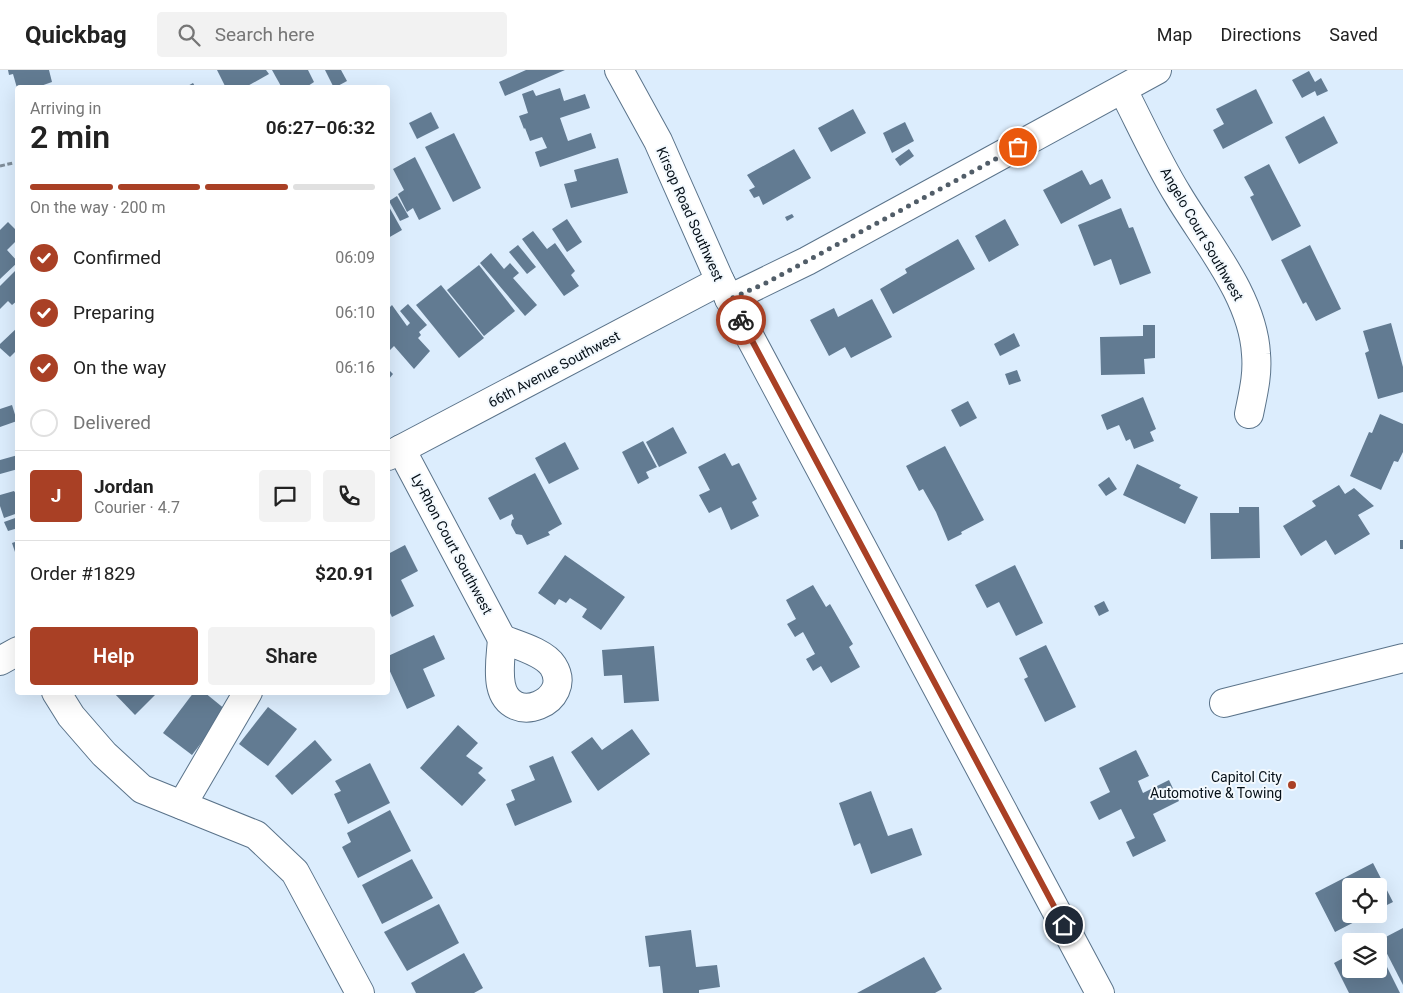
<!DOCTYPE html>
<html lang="en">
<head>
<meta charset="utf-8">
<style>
	:root { --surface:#fff; --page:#f2f2f2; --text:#222; --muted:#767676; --line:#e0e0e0; --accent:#a94025 }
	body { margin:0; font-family:Roboto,sans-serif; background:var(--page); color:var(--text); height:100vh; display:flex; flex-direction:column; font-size:19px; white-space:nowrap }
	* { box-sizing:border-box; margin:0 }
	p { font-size:16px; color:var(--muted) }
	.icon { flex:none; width:28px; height:28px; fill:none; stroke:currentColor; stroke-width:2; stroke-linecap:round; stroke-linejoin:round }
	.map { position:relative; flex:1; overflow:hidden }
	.sheet { position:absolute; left:15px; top:15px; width:375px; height:610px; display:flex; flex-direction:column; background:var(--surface); border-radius:5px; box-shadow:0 5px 20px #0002 }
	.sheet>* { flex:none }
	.fabs { position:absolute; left:1342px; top:808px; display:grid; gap:10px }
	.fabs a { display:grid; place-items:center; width:45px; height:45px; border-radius:5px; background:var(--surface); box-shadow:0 5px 20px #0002; font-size:25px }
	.pin { position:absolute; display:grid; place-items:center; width:42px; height:42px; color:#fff; margin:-21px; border:2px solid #fff; border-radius:50%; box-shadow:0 1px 5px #0007 }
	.courier { position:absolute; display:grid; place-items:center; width:50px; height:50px; margin:-25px; border:4px solid #a94025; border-radius:50%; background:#fff; color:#222; box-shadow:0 1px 6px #0007 }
	.overview em { font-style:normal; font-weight:600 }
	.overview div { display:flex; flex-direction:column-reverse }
	.overview { display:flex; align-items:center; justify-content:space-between; height:85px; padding:0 15px }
	h1 { font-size:32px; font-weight:600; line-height:38px }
	.bar { display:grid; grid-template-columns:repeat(4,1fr); gap:8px 5px; align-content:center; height:60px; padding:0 15px }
	.bar i { height:6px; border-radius:4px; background:var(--line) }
	.bar .on { background:var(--accent) }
	.bar p { grid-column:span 4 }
	.line { display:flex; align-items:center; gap:12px; padding:0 15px; border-top:1px solid var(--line) }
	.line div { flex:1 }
	.round { display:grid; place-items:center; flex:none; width:52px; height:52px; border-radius:5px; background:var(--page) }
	ol { padding:0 15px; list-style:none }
	li { display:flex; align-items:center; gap:15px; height:55px }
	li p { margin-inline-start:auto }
	li .icon { padding:5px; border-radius:50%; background:var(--accent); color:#fff; stroke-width:4 }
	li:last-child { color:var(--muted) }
	li i { width:28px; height:28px; border:2px solid var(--line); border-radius:50% }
	.button { display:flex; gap:10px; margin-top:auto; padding:10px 15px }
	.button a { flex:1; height:58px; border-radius:5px; background:var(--accent); color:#fff; font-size:20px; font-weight:600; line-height:58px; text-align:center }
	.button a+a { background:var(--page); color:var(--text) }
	header { display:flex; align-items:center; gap:30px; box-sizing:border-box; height:70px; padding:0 25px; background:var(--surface); border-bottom:1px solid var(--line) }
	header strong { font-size:24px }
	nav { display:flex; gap:28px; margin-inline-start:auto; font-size:18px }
	.search { width:350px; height:45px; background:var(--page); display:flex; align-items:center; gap:12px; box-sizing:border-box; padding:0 18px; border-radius:5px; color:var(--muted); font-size:19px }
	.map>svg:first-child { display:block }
	.building { fill:#627b92 }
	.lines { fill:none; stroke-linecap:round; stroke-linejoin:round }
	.minor-casing { stroke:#5a738a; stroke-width:30 }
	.path { stroke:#7f8d9a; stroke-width:3; stroke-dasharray:5 2.5; stroke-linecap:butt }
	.minor { stroke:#fff; stroke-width:28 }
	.done { stroke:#515d68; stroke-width:5; stroke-dasharray:0 9 }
	.route { stroke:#a94025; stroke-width:6 }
	.poi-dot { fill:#a94025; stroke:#f3f9fe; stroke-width:2 }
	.labels { text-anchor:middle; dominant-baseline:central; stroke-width:4; stroke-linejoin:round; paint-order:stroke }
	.street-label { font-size:14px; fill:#061018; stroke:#f3f9fe }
	.poi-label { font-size:14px; fill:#061018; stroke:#f3f9fe; text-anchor:end }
</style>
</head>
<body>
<header>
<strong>Quickbag</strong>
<div class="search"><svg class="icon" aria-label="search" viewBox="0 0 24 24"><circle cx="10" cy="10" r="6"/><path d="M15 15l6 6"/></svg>Search here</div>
<nav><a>Map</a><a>Directions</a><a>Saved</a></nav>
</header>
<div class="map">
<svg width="1403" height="923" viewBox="0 0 1403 923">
	<rect width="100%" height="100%" fill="#dcedfd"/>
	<g class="building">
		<polygon points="8,0 49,0 52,12 35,18 17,18 13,4 9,5"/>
		<polygon points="217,0 266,0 269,4 244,18 226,18"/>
		<polygon points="272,0 308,0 314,12 305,18 282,18"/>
		<polygon points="325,0 341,0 347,11 334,18"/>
		<polygon points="526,0 565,0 505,26 499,12"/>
		<polygon points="1309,1 1315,12 1321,8 1328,21 1317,26 1315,21 1302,28 1292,10"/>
		<polygon points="193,13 196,18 184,18"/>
		<polygon points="560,18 564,31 585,24 590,38 560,48 568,71 591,63 596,78 540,97 535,82 547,78 542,67 530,71 525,58 524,59 519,46 528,43 522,24 533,20 536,26"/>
		<polygon points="1256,19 1273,53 1223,79 1213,60 1224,54 1216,39"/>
		<polygon points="853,39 866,63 831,82 818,58"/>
		<polygon points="431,42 439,58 417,69 409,53"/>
		<polygon points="1324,46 1338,73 1299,94 1285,67"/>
		<polygon points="905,52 914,71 892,83 883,63"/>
		<polygon points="454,63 481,118 453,132 425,77"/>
		<polygon points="794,79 811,108 763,135 759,126 754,128 749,120 755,117 747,105"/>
		<polygon points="909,79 914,86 900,96 895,89"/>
		<polygon points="415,87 441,139 419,150 413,138 407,142 398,124 404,120 393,99"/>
		<polygon points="618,88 628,123 571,138 564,114 577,111 574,100"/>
		<polygon points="1269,94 1301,156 1272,171 1250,127 1254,125 1244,107"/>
		<polygon points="1082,100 1090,115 1102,109 1111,128 1061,154 1043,120"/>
		<polygon points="397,126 409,147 400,151 389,131"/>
		<polygon points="388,135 402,160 388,168"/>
		<polygon points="1121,138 1129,158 1133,157 1151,203 1120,215 1111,189 1094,196 1078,155"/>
		<polygon points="792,144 794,147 787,151 785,147"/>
		<polygon points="567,149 582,172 567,182 552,159"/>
		<polygon points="1005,149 1019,175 989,192 975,166"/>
		<polygon points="8,152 18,162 18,169 7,180 18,192 0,209 0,160"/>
		<polygon points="533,161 547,179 555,173 575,201 571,205 579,216 564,226 522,169"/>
		<polygon points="958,169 975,199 893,244 880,219 907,203 905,199"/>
		<polygon points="518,175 536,197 527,204 509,182"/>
		<polygon points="1310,175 1341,239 1316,251 1306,232 1303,234 1281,190"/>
		<polygon points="491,183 504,199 510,193 519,203 513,208 537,235 525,246 480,193"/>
		<polygon points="479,195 515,241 484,266 447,220"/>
		<polygon points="18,198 18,230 12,235 8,231 0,239 0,216"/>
		<polygon points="441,215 484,268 459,288 416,235"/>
		<polygon points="872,229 892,267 851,288 845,277 829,286 810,250 834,238 838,247"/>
		<polygon points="408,234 427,255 419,262 421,265 418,268 430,281 414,299 394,276 388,282 388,239 392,235 407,256 410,253 400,241"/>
		<polygon points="1391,253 1403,297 1403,322 1378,329 1365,283 1369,281 1363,261"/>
		<polygon points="1143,255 1155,255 1155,288 1144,289 1145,304 1101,305 1100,267 1143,266"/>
		<polygon points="18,257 18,279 10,287 0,278 0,274"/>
		<polygon points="1014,263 1020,276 1000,286 994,274"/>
		<polygon points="388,299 393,304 388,310"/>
		<polygon points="1017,300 1021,311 1009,315 1005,304"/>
		<polygon points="1143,327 1156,359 1150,362 1154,371 1134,379 1130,369 1126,371 1119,355 1107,360 1101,345"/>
		<polygon points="968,331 977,348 960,357 951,340"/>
		<polygon points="12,335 17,351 0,357 0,339"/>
		<polygon points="1380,344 1403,354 1403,382 1398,392 1394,391 1381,420 1350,406 1369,362 1372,363"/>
		<polygon points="673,357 687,383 659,397 646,372"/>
		<polygon points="643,371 657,397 646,402 649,408 638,414 622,382"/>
		<polygon points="565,372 579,399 549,414 535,388"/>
		<polygon points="945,376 984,450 961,462 962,464 948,471 936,442 923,419 919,421 906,396"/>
		<polygon points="725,383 732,396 739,393 757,429 752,432 759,446 731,460 721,437 709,443 699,425 710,420 698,397"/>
		<polygon points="18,385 18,399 0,404 0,390"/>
		<polygon points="1137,394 1181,415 1179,418 1198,427 1185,454 1123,425"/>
		<polygon points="535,403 562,454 548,462 550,465 527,475 522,465 516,464 511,455 512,450 514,449 512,444 500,450 488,428"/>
		<polygon points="1109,407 1117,419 1106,426 1098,415"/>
		<polygon points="1339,415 1345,424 1354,418 1374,436 1358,445 1370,464 1335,485 1326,470 1301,486 1283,456 1316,436 1312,431"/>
		<polygon points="14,421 18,427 18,443 4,448 0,436 0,425"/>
		<polygon points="1239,437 1259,437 1260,488 1211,489 1210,443 1239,443"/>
		<polygon points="18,447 18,458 8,461 4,452"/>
		<rect x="1400" y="470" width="3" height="9"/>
		<polygon points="18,471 18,488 17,488 12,473"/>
		<polygon points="405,475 418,501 401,510 414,536 392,547 388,539 388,484"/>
		<polygon points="565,485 625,527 601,560 582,547 587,539 570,528 566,533 559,529 555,535 538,523"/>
		<polygon points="1015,495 1043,553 1016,566 999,532 987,538 975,515"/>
		<polygon points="813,515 826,537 830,534 853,574 849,577 860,597 831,613 821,596 813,601 806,589 815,584 803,562 795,567 787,554 796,549 786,530"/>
		<polygon points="1104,531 1109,541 1099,546 1094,536"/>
		<polygon points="434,565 445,589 423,599 435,626 407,639 388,597 388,586"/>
		<polygon points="1046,575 1076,637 1045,652 1024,609 1028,607 1019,588"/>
		<polygon points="654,576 659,631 624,633 622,605 604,606 602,580"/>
		<polygon points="113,622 158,622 135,645"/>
		<polygon points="194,622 204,622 226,640 192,685 163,663"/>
		<polygon points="268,637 297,659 268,696 239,674"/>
		<polygon points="458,655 478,673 466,686 483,698 478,703 486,710 462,736 420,698"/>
		<polygon points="632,659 650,684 598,721 571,682 592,667 602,680"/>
		<polygon points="315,670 332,690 292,725 275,706"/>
		<polygon points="1136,680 1149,706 1138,711 1143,723 1169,710 1179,731 1153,744 1166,771 1133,787 1126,772 1135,768 1121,739 1099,750 1090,732 1110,722 1099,698"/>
		<polygon points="553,686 572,732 515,756 506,734 515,730 511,720 535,710 529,696"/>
		<polygon points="370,693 390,733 348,754 334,724 341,721 335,711"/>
		<polygon points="871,721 888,766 912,758 922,785 871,804 860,773 854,776 839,733"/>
		<polygon points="390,740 411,781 358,808 342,777 351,772 347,763"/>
		<polygon points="412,789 433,828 382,854 362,815"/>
		<polygon points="1373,793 1393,832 1379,839 1379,816 1351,816 1351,844 1370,844 1335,862 1315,823"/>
		<polygon points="439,834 459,873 407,901 384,862"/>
		<polygon points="1403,858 1403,915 1380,870"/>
		<polygon points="691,860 696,897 717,895 720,917 699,920 699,923 663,923 660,896 649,897 645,866"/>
		<polygon points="1379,881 1400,923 1349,923 1334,893 1351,884 1351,899 1379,899"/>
		<polygon points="464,883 483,918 474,923 416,923 411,913"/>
		<polygon points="924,887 942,919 935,923 857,923"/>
	</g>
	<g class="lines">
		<defs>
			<g id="minor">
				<polyline points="619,0 658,71 720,211 1100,923"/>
				<path d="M1123,20C1141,55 1157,91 1178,125C1206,172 1253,227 1256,284C1258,305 1253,324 1249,344"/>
				<polyline points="729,229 807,191 1157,0"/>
				<polyline points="401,379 502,569"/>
				<polyline points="388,386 720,211"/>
				<path d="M502,569C517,575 544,582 553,596C575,631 510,659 501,615C498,600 501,584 502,569Z"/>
				<polyline points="0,591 18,581"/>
				<polyline points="56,622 71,646 104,684 142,719 256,765 295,802 360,923"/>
				<polyline points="1224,633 1403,588"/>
				<polyline points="182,735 248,622"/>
			</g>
		</defs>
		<use href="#minor" class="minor-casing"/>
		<polyline class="path" points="0,96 13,93"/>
		<use href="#minor" class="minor"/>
	</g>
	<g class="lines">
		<polyline class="done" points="741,250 730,229 766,213 1018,77"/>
		<polyline class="route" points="741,250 1064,855"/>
	</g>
	<circle class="poi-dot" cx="1292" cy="715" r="5"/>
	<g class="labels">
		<g class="street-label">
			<text transform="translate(690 144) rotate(66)">Kirsop Road Southwest</text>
			<text transform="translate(1202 164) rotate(60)">Angelo Court Southwest</text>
			<text transform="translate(554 299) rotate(-28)">66th Avenue Southwest</text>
			<text transform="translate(452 474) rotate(62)">Ly-Rhon Court Southwest</text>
		</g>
		<g class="poi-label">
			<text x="1282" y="707">Capitol City<tspan x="1282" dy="16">Automotive &amp; Towing</tspan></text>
		</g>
	</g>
</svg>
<div class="fabs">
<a><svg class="icon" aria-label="locate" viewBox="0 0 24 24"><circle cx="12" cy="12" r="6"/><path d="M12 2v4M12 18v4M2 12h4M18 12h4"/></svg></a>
<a><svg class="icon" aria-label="layers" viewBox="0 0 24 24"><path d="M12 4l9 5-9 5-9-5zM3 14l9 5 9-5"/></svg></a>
</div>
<div class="pin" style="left:1018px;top:77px;background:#ea580c"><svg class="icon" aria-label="bag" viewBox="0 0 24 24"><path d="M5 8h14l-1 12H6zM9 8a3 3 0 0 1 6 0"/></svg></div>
<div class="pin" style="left:1064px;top:855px;background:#1f2937"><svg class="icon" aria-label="home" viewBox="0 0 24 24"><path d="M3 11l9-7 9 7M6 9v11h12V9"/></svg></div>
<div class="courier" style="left:741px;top:250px"><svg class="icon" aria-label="bike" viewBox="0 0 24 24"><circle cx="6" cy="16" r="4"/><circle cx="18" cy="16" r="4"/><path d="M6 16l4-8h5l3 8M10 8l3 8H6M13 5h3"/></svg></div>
<section class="sheet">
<div class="overview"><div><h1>2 min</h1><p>Arriving in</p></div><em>06:27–06:32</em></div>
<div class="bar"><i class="on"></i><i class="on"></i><i class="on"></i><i></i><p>On the way · 200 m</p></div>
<ol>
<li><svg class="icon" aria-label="check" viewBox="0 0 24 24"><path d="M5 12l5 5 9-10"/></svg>Confirmed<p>06:09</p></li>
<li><svg class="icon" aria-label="check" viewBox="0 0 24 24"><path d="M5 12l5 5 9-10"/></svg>Preparing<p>06:10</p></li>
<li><svg class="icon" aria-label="check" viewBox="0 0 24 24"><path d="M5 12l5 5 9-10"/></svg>On the way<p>06:16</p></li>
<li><i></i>Delivered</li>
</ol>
<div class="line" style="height:90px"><b class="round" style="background:var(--accent);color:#fff">J</b><div><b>Jordan</b><p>Courier · 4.7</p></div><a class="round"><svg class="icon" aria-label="chat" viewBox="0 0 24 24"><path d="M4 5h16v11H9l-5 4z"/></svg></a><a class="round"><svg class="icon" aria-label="phone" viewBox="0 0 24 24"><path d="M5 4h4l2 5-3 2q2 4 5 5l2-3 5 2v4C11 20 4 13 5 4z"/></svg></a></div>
<div class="line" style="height:65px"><div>Order #1829</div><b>$20.91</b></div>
<div class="button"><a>Help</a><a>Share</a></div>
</section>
</div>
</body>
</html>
